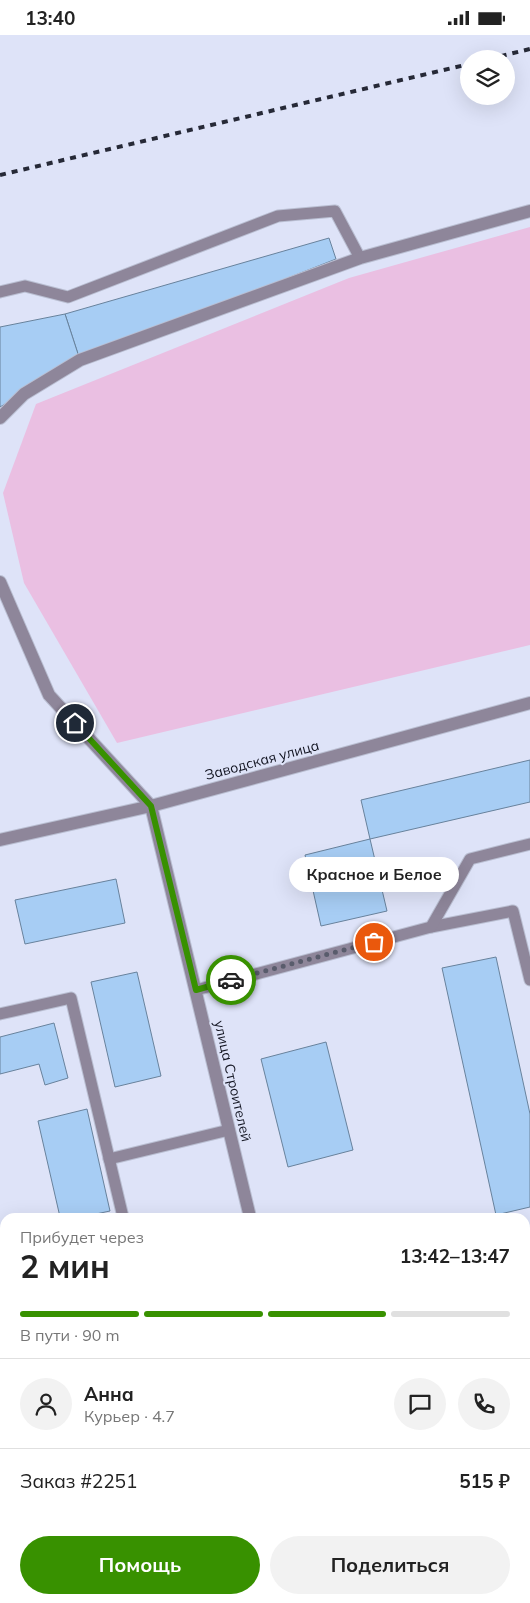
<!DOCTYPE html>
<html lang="ru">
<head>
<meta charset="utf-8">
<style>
	:root { --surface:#fff; --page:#f2f2f2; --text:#222; --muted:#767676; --line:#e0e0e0; --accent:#389100 }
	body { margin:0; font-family:Mulish,sans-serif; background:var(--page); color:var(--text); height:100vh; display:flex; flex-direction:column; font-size:19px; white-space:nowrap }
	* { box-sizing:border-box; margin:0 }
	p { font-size:16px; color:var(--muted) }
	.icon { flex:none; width:28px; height:28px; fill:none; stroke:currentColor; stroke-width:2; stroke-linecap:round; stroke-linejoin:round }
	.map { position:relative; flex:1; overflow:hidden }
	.sheet { position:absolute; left:0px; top:1178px; width:530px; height:391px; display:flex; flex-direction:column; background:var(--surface); border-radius:15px 15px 0 0; box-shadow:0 5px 20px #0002 }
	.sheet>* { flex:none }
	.tools { position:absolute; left:460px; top:15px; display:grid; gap:10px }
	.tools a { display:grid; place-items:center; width:55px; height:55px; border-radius:50%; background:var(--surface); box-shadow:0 5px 20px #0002; font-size:25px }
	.pin { position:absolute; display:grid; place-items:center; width:42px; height:42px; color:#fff; margin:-21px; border:2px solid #fff; border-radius:50%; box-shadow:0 1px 5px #0007 }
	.courier { position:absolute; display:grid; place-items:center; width:50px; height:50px; margin:-25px; border:4px solid #389100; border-radius:50%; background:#fff; color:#222; box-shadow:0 1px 6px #0007 }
	.bubble { position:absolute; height:35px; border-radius:18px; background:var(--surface); box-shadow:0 5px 20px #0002; font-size:16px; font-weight:700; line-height:35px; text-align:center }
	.overview em { font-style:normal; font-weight:700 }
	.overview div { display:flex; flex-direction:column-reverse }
	.overview { display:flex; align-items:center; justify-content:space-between; height:85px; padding:0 20px }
	h1 { font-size:32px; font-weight:700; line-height:38px }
	.bar { display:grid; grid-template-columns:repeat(4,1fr); gap:8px 5px; align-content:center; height:60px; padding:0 20px }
	.bar i { height:6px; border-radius:4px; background:var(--line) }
	.bar .on { background:var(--accent) }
	.bar p { grid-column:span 4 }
	.line { display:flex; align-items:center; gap:12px; padding:0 20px; border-top:1px solid var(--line) }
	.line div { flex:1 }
	.round { display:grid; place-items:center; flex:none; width:52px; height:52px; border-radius:26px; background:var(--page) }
	.action { display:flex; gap:10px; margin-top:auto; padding:10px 20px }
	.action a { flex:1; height:58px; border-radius:30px; background:var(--accent); color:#fff; font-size:20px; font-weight:700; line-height:58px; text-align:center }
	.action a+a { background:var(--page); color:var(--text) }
	.status { display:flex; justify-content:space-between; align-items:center; height:35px; padding:0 25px; background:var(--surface); direction:ltr }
	.status svg { height:14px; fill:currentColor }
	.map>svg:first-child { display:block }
	.green { fill:#eabfe2 }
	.building { fill:#a7cdf4; stroke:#68829c }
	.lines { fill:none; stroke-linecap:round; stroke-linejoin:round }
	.service-casing { stroke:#b9bed1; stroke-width:13 }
	.minor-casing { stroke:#b9bed1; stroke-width:14 }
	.service { stroke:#8e869a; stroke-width:11 }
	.minor { stroke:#8e869a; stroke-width:12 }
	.rail { stroke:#262937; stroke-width:4; stroke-dasharray:6 6; stroke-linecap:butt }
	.done { stroke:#595c6c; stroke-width:5; stroke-dasharray:0 9 }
	.route { stroke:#389100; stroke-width:6 }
	.labels { text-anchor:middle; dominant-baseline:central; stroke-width:4; stroke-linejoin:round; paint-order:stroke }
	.street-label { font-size:14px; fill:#121421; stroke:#dee3f8 }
</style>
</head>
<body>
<div class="status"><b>13:40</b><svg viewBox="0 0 49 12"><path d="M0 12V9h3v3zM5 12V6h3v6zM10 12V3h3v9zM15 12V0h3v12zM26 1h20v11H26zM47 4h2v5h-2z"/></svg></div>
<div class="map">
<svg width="530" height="1568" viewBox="0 0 530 1568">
	<rect width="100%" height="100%" fill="#dee3f8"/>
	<polygon class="green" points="530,192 530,610 117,708 24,548 3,458 36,369 349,243"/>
	<g class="building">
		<polygon points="329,203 336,224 80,325 65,279"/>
		<polygon points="65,279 80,325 0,372 0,292"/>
		<polygon points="530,725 530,767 370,804 361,765"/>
		<polygon points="370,804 387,876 321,891 305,820"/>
		<polygon points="116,844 125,888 25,909 15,865"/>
		<polygon points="496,922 530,1079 530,1172 496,1180 442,933"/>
		<polygon points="137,937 161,1041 115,1052 91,947"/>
		<polygon points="54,988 68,1043 45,1050 39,1029 0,1039 0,1002"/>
		<polygon points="326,1007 353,1115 288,1132 261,1024"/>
		<polygon points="87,1074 110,1176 82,1182 60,1182 38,1086"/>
		<polygon points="0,1233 5,1257 5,1289 0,1290"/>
		<polygon points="0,1368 5,1387 5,1389 0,1391"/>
		<polygon points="242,1564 284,1564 285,1568 243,1568"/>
		<polygon points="402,1564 452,1564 453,1568 403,1568"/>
	</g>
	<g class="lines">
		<defs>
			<g id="service">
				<polyline points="0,257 25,251 68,262 278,181 335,176 360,223"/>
				<polyline points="431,892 513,876 530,945"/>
				<polyline points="196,955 431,892 470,824 530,809"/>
				<polyline points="0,979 71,963 123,1182"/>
				<polyline points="109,1124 229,1095"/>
				<polyline points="0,1314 5,1312"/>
				<polyline points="215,1564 216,1568"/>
			</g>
			<g id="minor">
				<polyline points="0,383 24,359 80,325 360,223 530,176"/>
				<polyline points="0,547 49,660 151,771 250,1182"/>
				<polyline points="0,805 151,771 530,668"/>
				<polyline points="341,1564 342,1568"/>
			</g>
		</defs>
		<use href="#service" class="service-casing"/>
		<use href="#minor" class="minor-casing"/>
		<use href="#service" class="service"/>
		<use href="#minor" class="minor"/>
		<g class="rail">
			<polyline points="489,24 530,14"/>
			<polyline points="0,140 469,29"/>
		</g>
	</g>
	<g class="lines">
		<polyline class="done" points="231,945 374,907"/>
		<polyline class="route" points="75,688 151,771 196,955 231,945"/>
	</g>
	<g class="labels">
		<g class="street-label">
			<text transform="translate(262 725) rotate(-15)">Заводская улица</text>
			<text transform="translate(233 1046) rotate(77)">улица Строителей</text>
		</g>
	</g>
</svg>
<div class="tools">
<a><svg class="icon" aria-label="layers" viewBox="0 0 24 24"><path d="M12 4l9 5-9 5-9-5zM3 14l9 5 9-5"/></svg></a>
</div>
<div class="pin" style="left:374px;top:907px;background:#ea580c"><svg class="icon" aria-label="bag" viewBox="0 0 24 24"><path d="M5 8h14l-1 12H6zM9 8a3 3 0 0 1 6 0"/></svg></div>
<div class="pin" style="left:75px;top:688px;background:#1f2937"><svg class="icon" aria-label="home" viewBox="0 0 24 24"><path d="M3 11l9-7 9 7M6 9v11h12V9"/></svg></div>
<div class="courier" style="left:231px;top:945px"><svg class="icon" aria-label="car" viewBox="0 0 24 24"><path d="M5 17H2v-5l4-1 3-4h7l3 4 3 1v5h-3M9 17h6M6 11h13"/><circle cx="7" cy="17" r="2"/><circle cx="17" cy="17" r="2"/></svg></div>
<div class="bubble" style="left:289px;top:822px;width:170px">Красное и Белое</div>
<section class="sheet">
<div class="overview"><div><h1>2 мин</h1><p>Прибудет через</p></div><em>13:42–13:47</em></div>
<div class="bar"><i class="on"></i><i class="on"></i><i class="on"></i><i></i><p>В пути · 90 m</p></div>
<div class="line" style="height:90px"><a class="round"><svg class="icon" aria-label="person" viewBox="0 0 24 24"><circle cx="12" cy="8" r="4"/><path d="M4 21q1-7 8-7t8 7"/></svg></a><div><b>Анна</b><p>Курьер · 4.7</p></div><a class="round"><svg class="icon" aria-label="chat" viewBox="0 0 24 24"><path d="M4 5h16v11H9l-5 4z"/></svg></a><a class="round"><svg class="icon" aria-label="phone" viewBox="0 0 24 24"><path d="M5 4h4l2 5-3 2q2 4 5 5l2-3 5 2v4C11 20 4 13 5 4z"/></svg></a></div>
<div class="line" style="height:65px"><div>Заказ #2251</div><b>515 ₽</b></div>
<div class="action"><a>Помощь</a><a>Поделиться</a></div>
</section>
</div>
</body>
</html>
